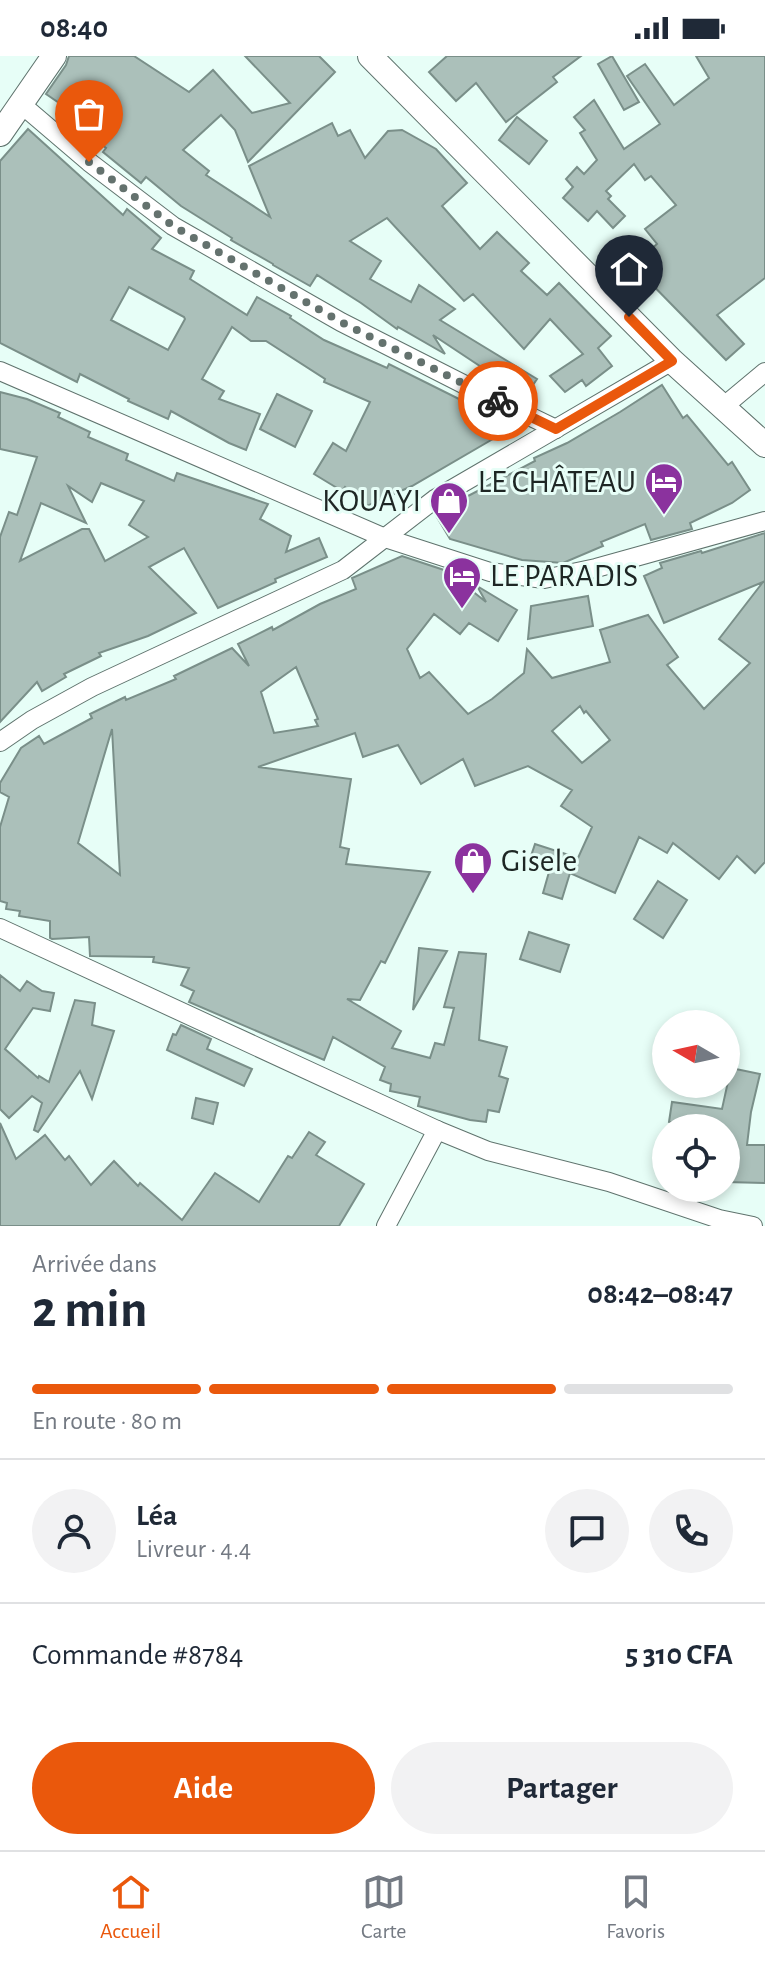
<!DOCTYPE html>
<html lang="fr">
<head>
<meta charset="utf-8">
<style>
	:root { --surface:#fff; --page:#f2f2f3; --text:#1f2937; --muted:#747a83; --line:#e0e1e3; --accent:#ea580c }
	body { margin:0; font-family:"Alegreya Sans",sans-serif; background:var(--page); color:var(--text); height:100vh; display:flex; flex-direction:column; font-size:30px; white-space:nowrap }
	* { box-sizing:border-box; margin:0 }
	p { font-size:26px; color:var(--muted) }
	.icon { flex:none; width:44px; height:44px; fill:none; stroke:currentColor; stroke-width:2; stroke-linecap:round; stroke-linejoin:round }
	.map { position:relative; height:1170px; overflow:hidden }
	.details { display:flex; flex-direction:column; background:var(--surface); flex:1 }
	.details>* { flex:none }
	.needle { width:52px; rotate:279deg }
	.fabs { position:absolute; left:652px; top:954px; display:grid; gap:16px }
	.fabs a { display:grid; place-items:center; width:88px; height:88px; border-radius:50%; background:var(--surface); box-shadow:0 4px 12px #0003; font-size:40px }
	.pin { position:absolute; display:grid; place-items:center; width:68px; height:68px; color:#fff; margin:-82px -34px; border-radius:50% 50% 50% 0; rotate:-45deg; box-shadow:0 0 8px #0007 }
	.pin .icon { rotate:45deg }
	.courier { position:absolute; display:grid; place-items:center; width:80px; height:80px; margin:-40px; border:6px solid #ea580c; border-radius:50%; background:#fff; color:#222; box-shadow:0 2px 10px #0007 }
	.head em { font-style:normal; font-weight:700 }
	.head div { display:flex; flex-direction:column-reverse }
	.head { display:flex; align-items:center; justify-content:space-between; height:136px; padding:0 32px }
	h1 { font-size:52px; font-weight:700; line-height:60px }
	.bar { display:grid; grid-template-columns:repeat(4,1fr); gap:12px 8px; align-content:center; height:96px; padding:0 32px }
	.bar i { height:10px; border-radius:6px; background:var(--line) }
	.bar .active { background:var(--accent) }
	.bar p { grid-column:span 4 }
	.line { display:flex; align-items:center; gap:20px; padding:0 32px; border-top:2px solid var(--line) }
	.line div { flex:1 }
	.round { display:grid; place-items:center; flex:none; width:84px; height:84px; border-radius:42px; background:var(--page) }
	.primary-button { display:flex; gap:16px; margin-top:auto; padding:16px 32px }
	.primary-button a { flex:1; height:92px; border-radius:48px; background:var(--accent); color:#fff; font-size:32px; font-weight:700; line-height:92px; text-align:center }
	.primary-button a+a { background:var(--page); color:var(--text) }
	.status { display:flex; justify-content:space-between; align-items:center; height:56px; padding:0 40px; background:var(--surface); direction:ltr }
	.status svg { height:22px; fill:currentColor }
	.tab-bar { display:flex; justify-content:space-around; align-items:center; height:112px; border-top:2px solid var(--line); background:var(--surface); font-size:22px; color:var(--muted) }
	.tab-bar a { display:grid; justify-items:center; gap:4px }
	.tab-bar .active { color:var(--accent) }
	.map>svg:first-child { display:block }
	.building { fill:#abc0ba; stroke:#7a8f89; stroke-width:2; fill-rule:evenodd }
	.lines { fill:none; stroke-linecap:round; stroke-linejoin:round }
	.minor-casing { stroke:#5f736d; stroke-width:20 }
	.tertiary-casing { stroke:#5f736d; stroke-width:26 }
	.minor { stroke:#fff; stroke-width:18 }
	.tertiary { stroke:#fff; stroke-width:24 }
	.done { stroke:#64726e; stroke-width:8; stroke-dasharray:0 14.4 }
	.route { stroke:#ea580c; stroke-width:10 }
	.labels { text-anchor:middle; dominant-baseline:central; stroke-width:6; stroke-linejoin:round; paint-order:stroke }
	.poi-label { font-size:32px; fill:#1e2624; stroke:#e7fef7; text-anchor:end }
</style>
</head>
<body>
<div class="status"><b>08:40</b><svg viewBox="0 0 49 12"><path d="M0 12V9h3v3zM5 12V6h3v6zM10 12V3h3v9zM15 12V0h3v12zM26 1h20v11H26zM47 4h2v5h-2z"/></svg></div>
<div class="map">
<svg width="765" height="1170" viewBox="0 0 765 1170">
	<rect width="100%" height="100%" fill="#e7fef7"/>
	<g class="building">
		<polygon points="69,0 134,0 189,36 213,14 252,57 290,47 245,0 319,0 335,16 248,106 235,74 221,59 183,94 209,115 206,119 270,161 249,110 332,67 338,80 350,74 365,102 388,75 402,74 436,93 467,127 442,150 480,193 497,176 529,207 521,215 547,239 559,227 611,280 598,292 612,310 586,330 582,324 565,336 550,320 583,298 550,263 524,293 473,238 464,245 387,162 350,185 381,205 370,223 411,246 419,229 455,253 440,264 537,323 526,339 505,324 504,326 433,279 445,298 398,271 397,273 361,247 317,219 310,230 273,209 273,208 231,184 232,182 181,150 146,121 141,127 103,96 106,92 73,66 78,60 46,38 66,9"/>
		<polygon points="447,0 581,0 553,21 557,26 506,66 476,27 456,45 429,16"/>
		<polygon points="612,0 639,46 624,54 598,8"/>
		<polygon points="696,0 765,0 765,222 717,259 744,288 726,304 633,209 657,188 645,173 676,149 651,120 645,124 634,108 606,135 611,140 608,143 625,160 613,172 597,155 588,165 563,142 573,131 566,123 577,111 584,118 597,104 580,77 585,74 574,61 594,44 624,93 660,68 627,20 645,8 674,49 709,22"/>
		<polygon points="517,61 547,85 529,108 499,84"/>
		<path d="M28,73L123,159L127,153L161,182L152,193L194,215L190,223L247,259L257,241L291,260L290,262L324,284L387,312L389,308L469,348L481,355L498,380L412,430L367,450L345,431L342,435L314,418L333,387L346,395L370,346L324,326L325,323L266,285H251L232,271L202,323L224,335L219,343L260,358L246,394L229,387L171,355L168,363L128,345L129,343L80,318L77,326L0,287V105ZM129,231L184,261L185,263L168,294L111,264Z"/>
		<polygon points="662,329 683,362 687,359 728,409 732,406 750,434 732,447 690,467 692,473 651,484 645,468 601,486 603,490 563,507 522,504 450,483 437,461 467,443 466,441 535,405 534,402 567,387 620,356"/>
		<path d="M0,336L27,343L60,357L58,361L90,376L88,381L128,398L126,404L174,425L177,417L268,448L260,463L291,480L286,496L319,482L327,501L275,523L276,526L218,552L184,492L149,511L196,557L148,580L99,597L101,600L64,618L66,621L42,635L37,626L0,666V481L9,456L17,459L37,401L0,393ZM101,427L144,445L129,469L148,481L105,505L89,473H82L20,505L41,447L86,467L68,430L92,446Z"/>
		<polygon points="277,338 312,355 295,391 260,373"/>
		<path d="M765,477V806L755,817L737,800L719,823L673,787L667,797L639,781L615,837L570,817L562,843L543,837L551,809L531,800L535,788L578,802L592,771L561,750L572,734L528,710L475,730L463,703L421,728L398,689L363,701L355,677L258,711L351,723L340,791L349,793L346,808L430,816L385,907L381,905L360,944L347,943L401,975L392,992L430,1002L435,987L444,989L454,952L444,951L459,896L486,898L479,984L507,991L499,1020L508,1023L499,1056L488,1054L486,1066L470,1064L418,1050L420,1041L390,1035L391,1028L380,1024L385,1011L333,981L324,1004L189,946L194,935L181,929L189,912L153,906L154,901L90,900L89,881L52,883L50,882V865L19,860L20,855L6,853L7,847L0,845V771L9,741L0,736V727L21,692L39,680L44,688L92,662L90,658L125,641L126,644L176,623L174,620L232,592L249,610L238,588L272,571L273,574L320,548L356,533L352,522L402,500L447,515L486,546L477,530L517,554L498,585L469,567L460,578L434,558L407,593L420,622L429,616L468,658L492,643L524,617L527,593L552,622L610,606L600,574L648,559L678,601L667,609L704,653L750,607L719,583L763,526L664,567L644,520L662,512L660,507L701,495L702,497ZM296,611L318,663L315,664L318,670L274,677L261,636ZM580,650L584,657L586,655L610,684L582,707L552,675ZM112,673L120,819L78,787Z"/>
		<polygon points="588,540 593,570 528,583 531,550"/>
		<polygon points="658,825 687,844 663,882 634,863"/>
		<polygon points="529,876 569,889 560,916 520,903"/>
		<polygon points="419,892 447,895 413,954"/>
		<polygon points="0,919 20,935 27,925 42,935 54,937 50,955 33,952 5,993 38,1022 39,1020 49,1026 75,944 95,947 92,969 114,975 92,1043 80,1015 38,1076 34,1074 42,1047 32,1040 9,1062 0,1053"/>
		<polygon points="181,969 211,983 207,993 252,1013 244,1030 167,994 173,978 176,979"/>
		<polygon points="731,1012 760,1018 751,1056 747,1089 765,1089 765,1127 726,1126 726,1072 709,1072 669,1066 672,1046 722,1053"/>
		<polygon points="196,1042 218,1047 213,1068 192,1062"/>
		<polygon points="0,1067 16,1103 45,1079 65,1104 69,1100 91,1129 114,1105 138,1130 140,1127 182,1164 215,1117 259,1146 288,1100 292,1102 309,1076 325,1086 316,1099 364,1128 339,1170 0,1170"/>
	</g>
	<g class="lines">
		<defs>
			<g id="minor">
				<polyline points="21,48 89,106 173,170 341,266 471,332 556,373"/>
				<polyline points="0,315 385,482 490,516 544,523 596,512 765,465"/>
				<polyline points="723,351 765,316"/>
				<polyline points="0,686 32,664 92,631 343,514 435,443 672,305"/>
				<polyline points="0,872 437,1074 488,1095 609,1126 719,1163 753,1170"/>
				<polyline points="386,1170 437,1074"/>
			</g>
			<g id="tertiary">
				<polyline points="370,0 672,305 765,389"/>
				<polyline points="0,78 54,0"/>
			</g>
		</defs>
		<use href="#minor" class="minor-casing"/>
		<use href="#tertiary" class="tertiary-casing"/>
		<use href="#minor" class="minor"/>
		<use href="#tertiary" class="tertiary"/>
	</g>
	<g class="lines">
		<polyline class="done" points="89,106 173,170 341,266 498,345"/>
		<polyline class="route" points="498,345 556,373 672,305 629,261"/>
	</g>
	<defs>
		<symbol id="hotel-pin" viewBox="-11 -11 22 30"><path d="M0 17L-7.5 6A9.5 9.5 0 1 1 7.5 6Z" fill="#8b329e" stroke="#e7fef7"/><path d="M-6-4.5h1.5V1H6V5H4.5V3h-9V5H-6ZM-4 0a1.8 1.8 0 1 1 3.6 0ZM.5 0V-2.5h3Q6-2.5 6 0Z" fill="#fff"/></symbol>
		<symbol id="shop-pin" viewBox="-11 -11 22 30"><path d="M0 17L-7.5 6A9.5 9.5 0 1 1 7.5 6Z" fill="#8b329e" stroke="#e7fef7"/><path d="M-5-2.5h2.3a2.7 3.5 0 0 1 5.4 0H5L5.5 6h-11ZM-1.5-2.5h3a1.5 2.3 0 0 0-3 0Z" fill="#fff"/></symbol>
	</defs>
	<g fill-rule="evenodd">
		<use href="#hotel-pin" x="642" y="404" width="44" height="60"/>
		<use href="#shop-pin" x="427" y="423" width="44" height="60"/>
		<use href="#hotel-pin" x="440" y="498" width="44" height="60"/>
		<use href="#shop-pin" x="451" y="783" width="44" height="60"/>
	</g>
	<g class="labels">
		<g class="poi-label">
			<text x="636" y="426">LE CHÂTEAU</text>
			<text x="421" y="445">KOUAYI</text>
			<text x="490" y="520" text-anchor="start">LE PARADIS</text>
			<text x="501" y="805" text-anchor="start">Gisele</text>
		</g>
	</g>
</svg>
<div class="fabs">
<a><svg class="needle" viewBox="-14 -14 28 28"><path d="M0-13l5 13h-10z" fill="#e53935"/><path d="M0 13l5-13h-10z" fill="#747a83"/></svg></a>
<a><svg class="icon" aria-label="locate" viewBox="0 0 24 24"><circle cx="12" cy="12" r="6"/><path d="M12 2v4M12 18v4M2 12h4M18 12h4"/></svg></a>
</div>
<div class="pin" style="left:89px;top:106px;background:#ea580c"><svg class="icon" aria-label="bag" viewBox="0 0 24 24"><path d="M5 8h14l-1 12H6zM9 8a3 3 0 0 1 6 0"/></svg></div>
<div class="pin" style="left:629px;top:261px;background:#1f2937"><svg class="icon" aria-label="home" viewBox="0 0 24 24"><path d="M3 11l9-7 9 7M6 9v11h12V9"/></svg></div>
<div class="courier" style="left:498px;top:345px"><svg class="icon" aria-label="bike" viewBox="0 0 24 24"><circle cx="6" cy="16" r="4"/><circle cx="18" cy="16" r="4"/><path d="M6 16l4-8h5l3 8M10 8l3 8H6M13 5h3"/></svg></div>
</div>
<section class="details">
<div class="head"><div><h1>2 min</h1><p>Arrivée dans</p></div><em>08:42–08:47</em></div>
<div class="bar"><i class="active"></i><i class="active"></i><i class="active"></i><i></i><p>En route · 80 m</p></div>
<div class="line" style="height:144px"><a class="round"><svg class="icon" aria-label="person" viewBox="0 0 24 24"><circle cx="12" cy="8" r="4"/><path d="M4 21q1-7 8-7t8 7"/></svg></a><div><b>Léa</b><p>Livreur · 4.4</p></div><a class="round"><svg class="icon" aria-label="chat" viewBox="0 0 24 24"><path d="M4 5h16v11H9l-5 4z"/></svg></a><a class="round"><svg class="icon" aria-label="phone" viewBox="0 0 24 24"><path d="M5 4h4l2 5-3 2q2 4 5 5l2-3 5 2v4C11 20 4 13 5 4z"/></svg></a></div>
<div class="line" style="height:104px"><div>Commande #8784</div><b>5 310 CFA</b></div>
<div class="primary-button"><a>Aide</a><a>Partager</a></div>
</section>
<nav class="tab-bar">
<a class="active"><svg class="icon" aria-label="home" viewBox="0 0 24 24"><path d="M3 11l9-7 9 7M6 9v11h12V9"/></svg>Accueil</a>
<a><svg class="icon" aria-label="map" viewBox="0 0 24 24"><path d="M3 6l6-2 6 2 6-2v14l-6 2-6-2-6 2zM9 4v14M15 6v14"/></svg>Carte</a>
<a><svg class="icon" aria-label="saved" viewBox="0 0 24 24"><path d="M7 4h10v16l-5-4-5 4z"/></svg>Favoris</a>
</nav>
</body>
</html>
